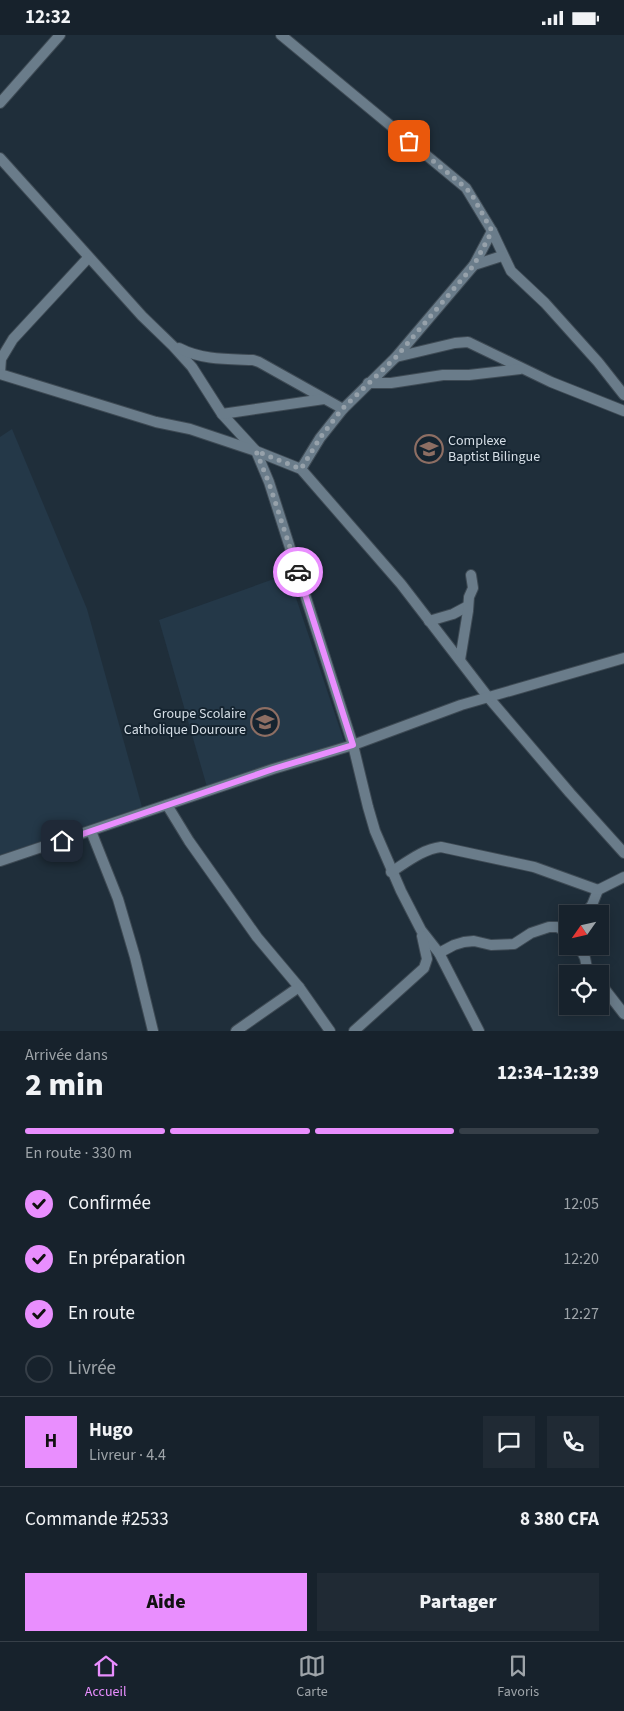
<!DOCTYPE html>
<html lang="fr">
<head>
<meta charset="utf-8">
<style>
	:root { --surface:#17222c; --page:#202a34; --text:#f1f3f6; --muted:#9ea4a9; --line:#363f48; --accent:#e98efe }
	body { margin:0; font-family:"Source Sans 3",sans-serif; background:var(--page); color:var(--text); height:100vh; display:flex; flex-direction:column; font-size:19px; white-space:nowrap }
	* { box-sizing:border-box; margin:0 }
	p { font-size:16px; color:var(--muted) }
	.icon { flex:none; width:28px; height:28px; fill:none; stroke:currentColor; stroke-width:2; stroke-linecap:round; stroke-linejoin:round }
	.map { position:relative; height:996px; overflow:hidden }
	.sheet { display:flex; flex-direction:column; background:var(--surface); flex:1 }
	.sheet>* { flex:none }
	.needle { width:32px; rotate:236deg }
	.controls { position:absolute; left:559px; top:870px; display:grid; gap:10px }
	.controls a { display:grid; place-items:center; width:50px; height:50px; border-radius:0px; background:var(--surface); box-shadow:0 2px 12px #0003,0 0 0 1px var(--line); font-size:25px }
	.pin { position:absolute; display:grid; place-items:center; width:42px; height:42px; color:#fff; margin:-21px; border-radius:10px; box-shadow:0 2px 8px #0006 }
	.courier { position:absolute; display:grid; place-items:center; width:50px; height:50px; margin:-25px; border:4px solid #e98efe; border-radius:50%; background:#fff; color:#222; box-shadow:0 1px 6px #0007 }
	.summary em { font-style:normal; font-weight:800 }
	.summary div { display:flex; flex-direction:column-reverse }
	.summary { display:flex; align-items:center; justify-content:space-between; height:85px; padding:0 25px }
	h1 { font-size:32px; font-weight:800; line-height:38px }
	.bar { display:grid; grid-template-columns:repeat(4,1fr); gap:8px 5px; align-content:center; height:60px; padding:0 25px }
	.bar i { height:6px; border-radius:4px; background:var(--line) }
	.bar .on { background:var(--accent) }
	.bar p { grid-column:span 4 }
	.line { display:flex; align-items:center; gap:12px; padding:0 25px; border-top:1px solid var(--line) }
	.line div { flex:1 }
	.round { display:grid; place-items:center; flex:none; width:52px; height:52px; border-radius:0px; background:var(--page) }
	ol { padding:0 25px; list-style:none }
	li { display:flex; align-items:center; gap:15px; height:55px }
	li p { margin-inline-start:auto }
	li .icon { padding:5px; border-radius:50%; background:var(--accent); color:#111; stroke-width:4 }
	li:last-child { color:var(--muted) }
	li i { width:28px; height:28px; border:2px solid var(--line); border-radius:50% }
	.primary-button { display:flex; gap:10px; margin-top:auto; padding:10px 25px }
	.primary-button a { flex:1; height:58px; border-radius:0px; background:var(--accent); color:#111; font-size:20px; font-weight:800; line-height:58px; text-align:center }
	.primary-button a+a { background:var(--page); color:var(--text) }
	.status { display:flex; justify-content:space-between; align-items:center; height:35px; padding:0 25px; background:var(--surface); direction:ltr }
	.status svg { height:14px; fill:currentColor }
	.tab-bar { display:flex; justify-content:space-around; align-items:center; height:70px; border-top:1px solid var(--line); background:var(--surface); font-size:14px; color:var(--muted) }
	.tab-bar a { display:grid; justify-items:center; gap:2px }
	.tab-bar .on { color:var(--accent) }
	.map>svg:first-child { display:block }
	.built { fill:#243848 }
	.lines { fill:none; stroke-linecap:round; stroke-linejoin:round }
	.street-casing { stroke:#3e4a54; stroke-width:12 }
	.street { stroke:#6a7c8a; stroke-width:10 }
	.done { stroke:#96a1aa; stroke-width:5; stroke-dasharray:0 9 }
	.route { stroke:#e98efe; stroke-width:6 }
	.labels { text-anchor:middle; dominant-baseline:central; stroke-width:4; stroke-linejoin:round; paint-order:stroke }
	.poi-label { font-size:14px; fill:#d6dfe7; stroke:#152430; text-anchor:start }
</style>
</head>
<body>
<div class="status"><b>12:32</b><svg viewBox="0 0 49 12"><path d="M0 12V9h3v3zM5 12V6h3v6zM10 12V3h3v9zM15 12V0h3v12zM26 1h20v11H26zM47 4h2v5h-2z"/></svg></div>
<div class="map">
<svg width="624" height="996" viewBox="0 0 624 996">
	<rect width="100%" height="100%" fill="#1f2e3a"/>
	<g class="built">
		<polygon points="12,394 87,574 142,772 0,820 0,402"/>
		<polygon points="288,539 345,709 207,752 159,585"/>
	</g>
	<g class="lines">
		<defs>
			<g id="street">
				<polyline points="281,0 466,153 492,196 511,236 545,268 598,327 624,360"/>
				<polyline points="0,68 60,0"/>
				<polyline points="0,123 142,281 173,311 192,332 222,379 256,416 269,447 353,710 368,772 375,796 401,856 421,895 439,918 479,996"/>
				<polyline points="474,230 502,221"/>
				<path d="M179,313C202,325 227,324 253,325L259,327L343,374"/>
				<polyline points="396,322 455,308 468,307 551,347 624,376"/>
				<polyline points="0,338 1,324 13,304 88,223"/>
				<polyline points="0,339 156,387 190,394 256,416 301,434 401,549 488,662 570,758 624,818"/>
				<polyline points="368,348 391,348 443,340 469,340 520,334"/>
				<polyline points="222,379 324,364"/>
				<polyline points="301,434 320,403 343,374 396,322 474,230 492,196"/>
				<polyline points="429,586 453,579 468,571"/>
				<polyline points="460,625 468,576 469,562 473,553 471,540"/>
				<polyline points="167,770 189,806 257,902 299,952 330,996"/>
				<polyline points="91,796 118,864 135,922 153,996"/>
				<polyline points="0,826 273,734 353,710 461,670 624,623"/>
				<path d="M391,837C407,827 423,814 441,812L534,832L598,855"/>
				<polyline points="584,879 592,870 598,855 624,842"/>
				<polyline points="579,911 585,923 587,933 594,939"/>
				<polyline points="439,918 454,910 464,907 474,906 491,910 514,909 531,898 549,892 557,892 568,897"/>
				<polyline points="600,948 624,979"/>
				<polyline points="236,996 299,952"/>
				<polyline points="354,996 424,933 427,924 422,901"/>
			</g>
		</defs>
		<use href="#street" class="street-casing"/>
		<use href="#street" class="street"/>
	</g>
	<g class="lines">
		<polyline class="done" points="298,537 269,448 256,416 301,434 320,403 342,374 396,322 474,230 492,196 472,160 466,153 409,106"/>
		<polyline class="route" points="62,806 273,734 353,710 298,537"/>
	</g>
	<defs>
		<symbol id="school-ring" viewBox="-11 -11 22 22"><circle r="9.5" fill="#152430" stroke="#8d6e63" stroke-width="1.5"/><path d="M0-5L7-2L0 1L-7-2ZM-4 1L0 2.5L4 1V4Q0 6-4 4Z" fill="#8d6e63"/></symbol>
	</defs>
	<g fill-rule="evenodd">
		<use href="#school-ring" x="413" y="398" width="32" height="32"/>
		<use href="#school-ring" x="249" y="671" width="32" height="32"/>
	</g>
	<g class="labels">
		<g class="poi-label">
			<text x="448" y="406">Complexe<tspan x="448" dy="16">Baptist Bilingue</tspan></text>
			<text x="246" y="679" text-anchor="end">Groupe Scolaire<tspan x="246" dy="16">Catholique Douroure</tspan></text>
		</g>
	</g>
</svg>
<div class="controls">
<a><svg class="needle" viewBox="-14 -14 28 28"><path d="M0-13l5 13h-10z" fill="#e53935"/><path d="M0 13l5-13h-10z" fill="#9ea4a9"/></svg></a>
<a><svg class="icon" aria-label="locate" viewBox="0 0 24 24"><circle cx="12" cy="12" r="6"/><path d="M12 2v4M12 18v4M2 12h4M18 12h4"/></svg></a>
</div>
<div class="pin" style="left:409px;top:106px;background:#ea580c"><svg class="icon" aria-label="bag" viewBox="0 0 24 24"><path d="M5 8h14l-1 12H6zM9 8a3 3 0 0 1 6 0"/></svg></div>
<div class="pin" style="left:62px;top:806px;background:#1f2937"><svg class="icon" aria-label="home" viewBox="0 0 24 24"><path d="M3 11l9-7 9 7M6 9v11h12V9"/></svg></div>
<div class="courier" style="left:298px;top:537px"><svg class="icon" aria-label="car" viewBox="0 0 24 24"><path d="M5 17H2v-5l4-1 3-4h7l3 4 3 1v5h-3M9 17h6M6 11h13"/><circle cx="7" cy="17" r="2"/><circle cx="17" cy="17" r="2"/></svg></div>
</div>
<section class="sheet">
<div class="summary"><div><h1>2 min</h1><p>Arrivée dans</p></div><em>12:34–12:39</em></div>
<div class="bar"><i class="on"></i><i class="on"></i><i class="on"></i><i></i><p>En route · 330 m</p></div>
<ol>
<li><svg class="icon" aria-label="check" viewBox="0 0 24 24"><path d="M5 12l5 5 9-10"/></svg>Confirmée<p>12:05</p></li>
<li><svg class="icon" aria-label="check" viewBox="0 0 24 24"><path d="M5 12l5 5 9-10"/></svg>En préparation<p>12:20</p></li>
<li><svg class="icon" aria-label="check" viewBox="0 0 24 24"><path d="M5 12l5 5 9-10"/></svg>En route<p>12:27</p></li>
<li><i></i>Livrée</li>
</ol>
<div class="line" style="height:90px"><b class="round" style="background:var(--accent);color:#111">H</b><div><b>Hugo</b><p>Livreur · 4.4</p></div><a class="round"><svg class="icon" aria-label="chat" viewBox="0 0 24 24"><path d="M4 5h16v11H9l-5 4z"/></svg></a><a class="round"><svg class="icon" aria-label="phone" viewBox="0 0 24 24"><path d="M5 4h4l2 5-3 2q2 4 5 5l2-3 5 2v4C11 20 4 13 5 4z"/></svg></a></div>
<div class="line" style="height:65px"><div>Commande #2533</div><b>8 380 CFA</b></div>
<div class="primary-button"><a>Aide</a><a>Partager</a></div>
</section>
<nav class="tab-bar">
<a class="on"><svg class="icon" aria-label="home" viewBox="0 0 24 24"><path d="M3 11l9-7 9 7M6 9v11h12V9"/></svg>Accueil</a>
<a><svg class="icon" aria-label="map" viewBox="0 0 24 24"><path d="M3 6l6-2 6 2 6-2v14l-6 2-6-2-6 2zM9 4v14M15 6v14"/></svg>Carte</a>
<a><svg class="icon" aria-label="saved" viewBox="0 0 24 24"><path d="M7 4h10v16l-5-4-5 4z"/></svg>Favoris</a>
</nav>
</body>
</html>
